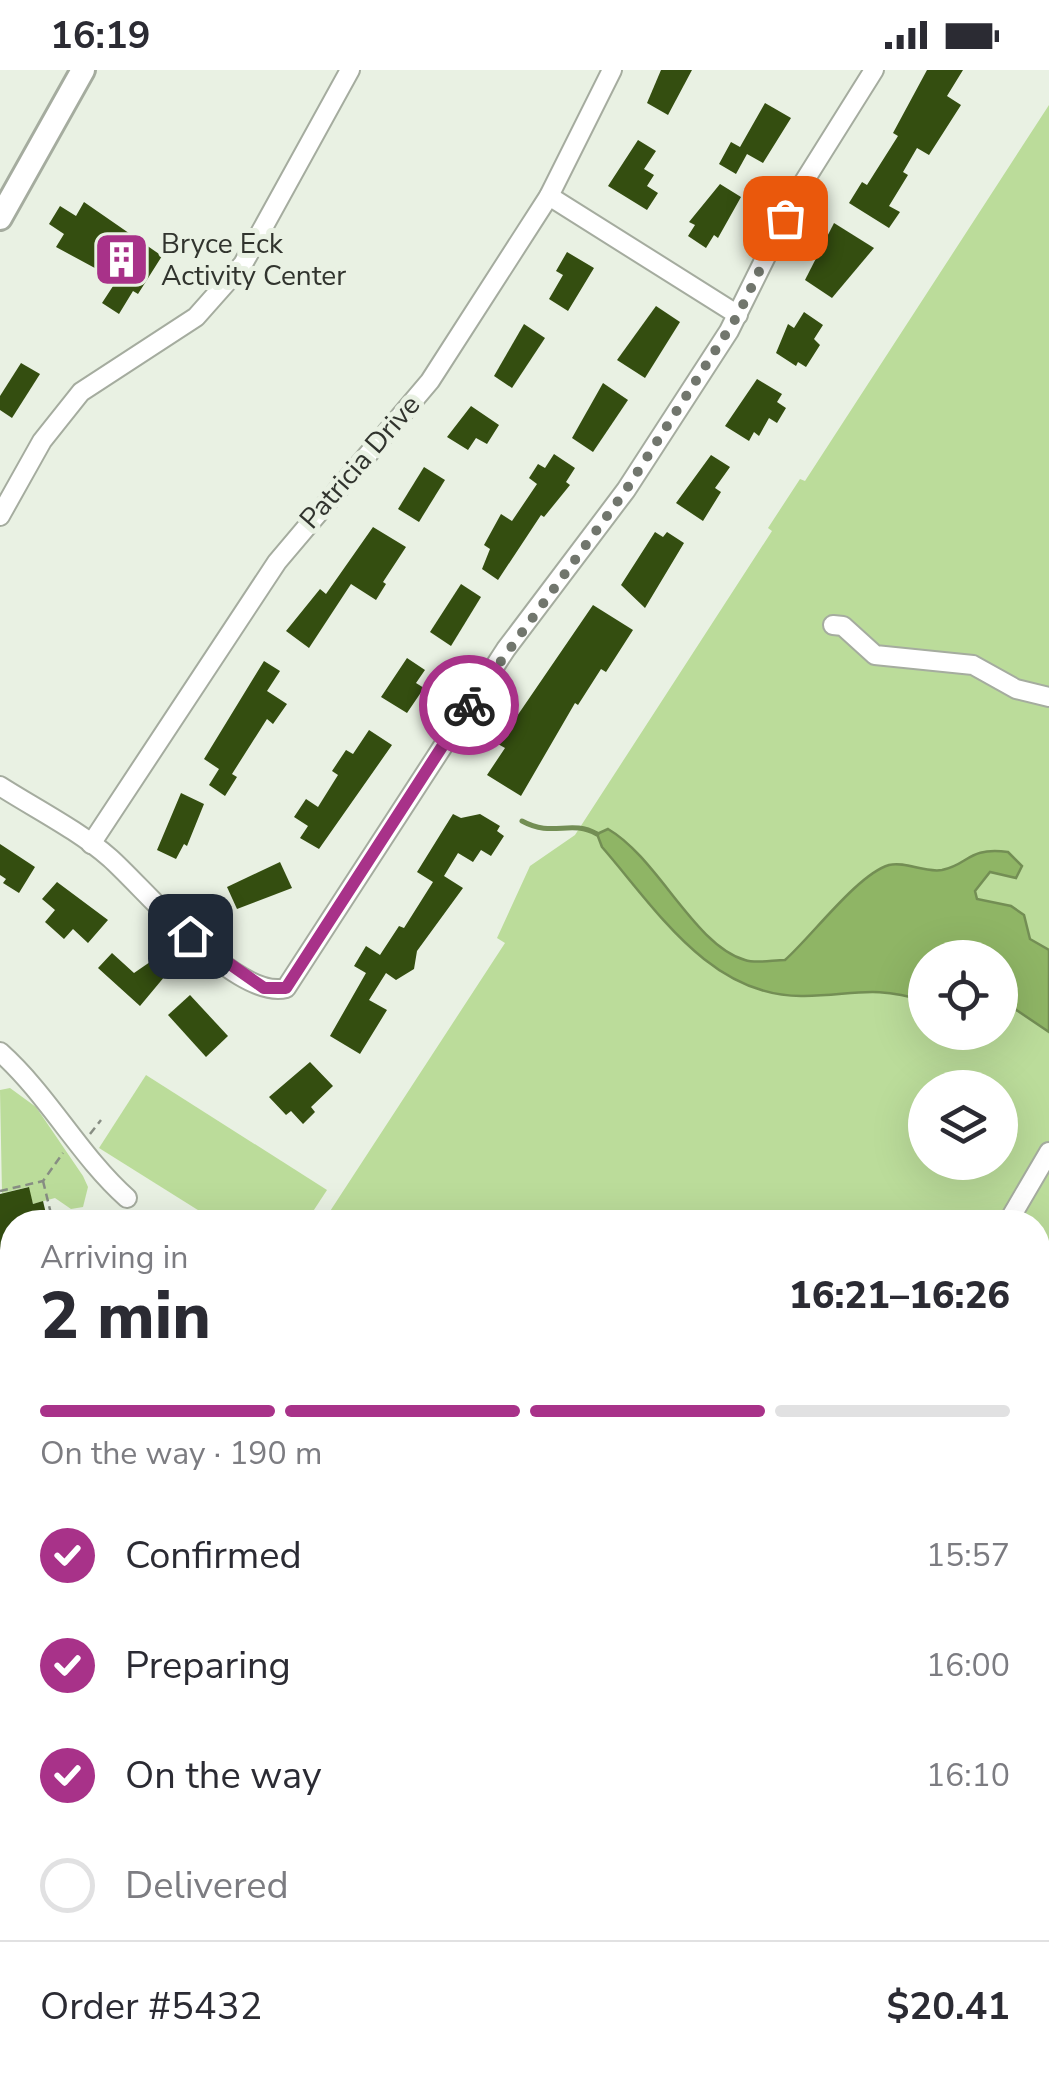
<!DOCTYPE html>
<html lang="en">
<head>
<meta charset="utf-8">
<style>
	:root { --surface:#fff; --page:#f7f7f7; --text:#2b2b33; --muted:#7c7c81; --line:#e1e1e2; --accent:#a83289 }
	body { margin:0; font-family:"Nunito Sans",sans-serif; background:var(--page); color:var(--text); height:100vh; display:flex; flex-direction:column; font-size:38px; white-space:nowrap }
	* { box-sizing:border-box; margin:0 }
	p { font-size:32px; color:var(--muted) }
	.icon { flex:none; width:55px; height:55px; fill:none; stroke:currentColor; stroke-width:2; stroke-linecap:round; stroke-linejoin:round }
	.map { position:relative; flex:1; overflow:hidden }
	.details { position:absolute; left:0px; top:1140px; width:1050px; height:880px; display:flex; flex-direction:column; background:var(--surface); border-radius:40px 40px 0 0; box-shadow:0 10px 40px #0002 }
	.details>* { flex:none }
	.fabs { position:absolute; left:908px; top:870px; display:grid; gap:20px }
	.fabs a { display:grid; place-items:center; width:110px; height:110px; border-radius:50%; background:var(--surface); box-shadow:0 10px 40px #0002; font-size:50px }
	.pin { position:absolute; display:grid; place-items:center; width:85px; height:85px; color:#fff; margin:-42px; border-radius:20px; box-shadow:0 5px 15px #0006 }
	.courier { position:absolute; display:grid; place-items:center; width:100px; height:100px; margin:-50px; border:8px solid #a83289; border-radius:50%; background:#fff; color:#222; box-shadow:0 2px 12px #0007 }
	.headline em { font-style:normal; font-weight:800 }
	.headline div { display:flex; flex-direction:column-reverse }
	.headline { display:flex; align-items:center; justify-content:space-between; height:170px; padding:0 40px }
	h1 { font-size:65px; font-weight:800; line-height:75px }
	.bar { display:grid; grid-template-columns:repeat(4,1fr); gap:15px 10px; align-content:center; height:120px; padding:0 40px }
	.bar i { height:12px; border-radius:8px; background:var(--line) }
	.bar .current { background:var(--accent) }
	.bar p { grid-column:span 4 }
	.line { display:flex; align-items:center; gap:25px; padding:0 40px; border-top:2px solid var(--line) }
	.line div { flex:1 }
	ol { padding:0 40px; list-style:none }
	li { display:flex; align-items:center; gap:30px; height:110px }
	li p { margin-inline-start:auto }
	li .icon { padding:10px; border-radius:50%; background:var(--accent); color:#fff; stroke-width:4 }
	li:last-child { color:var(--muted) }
	li i { width:55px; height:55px; border:5px solid var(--line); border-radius:50% }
	.status { display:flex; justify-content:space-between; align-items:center; height:70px; padding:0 50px; background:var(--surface); direction:ltr }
	.status svg { height:28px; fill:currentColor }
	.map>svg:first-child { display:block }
	.green { fill:#bbdc9a; fill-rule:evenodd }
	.water { fill:#8fb565; stroke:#738e54; stroke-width:2.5 }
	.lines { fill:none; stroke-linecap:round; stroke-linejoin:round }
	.stream { stroke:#738e54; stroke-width:5 }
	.building { fill:#344e10 }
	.minor-casing { stroke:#a5ac9f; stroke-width:22 }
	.major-casing { stroke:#a5ac9f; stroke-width:28 }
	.path { stroke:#878d83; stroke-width:2.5; stroke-dasharray:8 5; stroke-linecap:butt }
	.minor { stroke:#fff; stroke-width:18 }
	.major { stroke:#fff; stroke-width:22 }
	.done { stroke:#71766d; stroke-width:10; stroke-dasharray:0 18 }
	.route { stroke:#a83289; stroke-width:12 }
	.labels { text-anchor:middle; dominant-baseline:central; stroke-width:10; stroke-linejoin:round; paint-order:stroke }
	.poi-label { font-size:28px; fill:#31342e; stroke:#e9f1e3; text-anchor:start }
	.street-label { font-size:28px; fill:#31342e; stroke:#e9f1e3 }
</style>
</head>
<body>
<div class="status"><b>16:19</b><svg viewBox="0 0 49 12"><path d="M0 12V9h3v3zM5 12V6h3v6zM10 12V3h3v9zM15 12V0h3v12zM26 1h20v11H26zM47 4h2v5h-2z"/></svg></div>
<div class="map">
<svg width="1049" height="2020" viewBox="0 0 1049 2020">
	<rect width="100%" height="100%" fill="#e9f1e3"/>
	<g class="green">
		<path d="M1049,35V2020H99L80,2008H1038V1152H323L505,873L497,868L530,796L575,765L772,461L768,458L800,409L805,411ZM925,888H1000V962H925ZM925,1018H1000V1092H925Z"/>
		<polygon points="146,1005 327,1120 306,1152 217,1152 99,1078"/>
		<polygon points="10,1018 36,1037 83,1106 88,1117 83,1137 71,1139 55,1128 33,1134 28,1117 2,1123 0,1020"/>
		<polygon points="12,1629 12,1997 0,1985 0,1648"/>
	</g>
	<path class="water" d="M608,759C658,788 694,875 745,890C756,894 773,890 785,890C812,866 858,804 889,795C906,791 924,803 942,800C970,794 967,777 1008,782L1022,796L1016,808L990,802L975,821L977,829L1011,836L1024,845L1030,869L1049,880V962L1000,929V888H925V931C873,915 855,925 804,926C711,928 656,839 602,777L597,764Z"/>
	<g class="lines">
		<path class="stream" d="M522,751C553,768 570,749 597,764"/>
	</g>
	<g class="building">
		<polygon points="661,0 692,0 668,45 647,33"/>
		<polygon points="927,0 963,0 947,26 961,35 929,85 917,78 903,102 908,105 889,136 900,142 889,158 849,133 862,112 867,115 898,66 893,63"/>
		<polygon points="765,33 791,48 763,93 747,84 736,104 719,94 731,72 740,77"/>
		<polygon points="638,70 656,81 644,99 654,105 647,116 658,123 647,140 608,116"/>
		<polygon points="720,114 741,127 718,168 714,165 706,178 688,166 695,155 689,152"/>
		<polygon points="84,132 162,186 138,224 133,221 119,244 102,233 117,210 56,177 64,164 49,154 60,136 76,146"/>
		<polygon points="834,153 874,178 832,228 805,210"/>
		<polygon points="567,182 594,198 568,241 549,229 563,205 556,201"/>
		<polygon points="656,236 680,252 645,308 617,290"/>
		<polygon points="804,242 823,255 814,269 820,275 806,297 798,292 796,296 776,283 788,254 794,258"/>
		<polygon points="524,254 545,268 512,318 494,306"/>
		<polygon points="21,293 40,304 12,348 0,340 0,326"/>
		<polygon points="757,309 782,324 777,332 786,338 777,353 769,348 759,366 754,362 749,371 725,356"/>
		<polygon points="603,313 628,330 593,382 572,368"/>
		<polygon points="471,336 499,355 487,374 476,368 468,380 447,367"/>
		<polygon points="554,384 575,398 566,412 570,415 544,447 541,445 498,510 482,499 490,479 484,475 501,444 512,451 537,414 529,408 538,394 545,398"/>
		<polygon points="711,385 730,397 715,418 721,422 703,451 676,433"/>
		<polygon points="424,397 445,410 419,452 398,439"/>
		<polygon points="373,457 406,477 383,512 386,514 376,530 351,514 309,578 286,561 320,519 326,524"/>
		<polygon points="655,462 663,467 667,462 684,473 645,538 621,515"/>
		<polygon points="461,514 481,527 451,576 430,562"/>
		<polygon points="593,535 633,560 606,602 601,599 578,635 575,633 521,726 487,705 505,678 498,674"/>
		<polygon points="407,588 425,600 416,613 424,618 407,643 381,627"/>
		<polygon points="264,591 280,601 267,621 287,634 273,654 267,649 232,704 237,707 225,726 209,715 219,699 204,689"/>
		<polygon points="369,660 392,675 319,779 300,768 308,756 294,747 306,729 318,737 338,705 332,701 346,680 353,684"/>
		<polygon points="181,723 204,734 187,776 184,774 176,789 157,780"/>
		<polygon points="453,744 461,748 480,744 500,756 497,761 504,766 491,786 481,780 473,792 458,783 444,806 463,818 417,881 414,899 396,910 386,903 369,930 387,940 360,984 330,966 366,903 354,896 366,876 380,885 399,856 404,858 433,812 417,802"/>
		<polygon points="0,774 35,797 19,823 3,813 6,809 0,805"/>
		<polygon points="280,792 292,818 237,839 227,817"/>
		<polygon points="57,812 108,850 88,873 73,859 64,869 45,852 55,840 42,829"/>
		<polygon points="112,883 134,903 150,892 165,906 140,936 98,898"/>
		<polygon points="190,925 228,966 206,987 168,945"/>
		<polygon points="310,992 333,1016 311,1037 315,1042 303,1054 291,1041 286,1045 269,1027"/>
		<polygon points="29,1117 33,1134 43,1131 48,1152 12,1152 12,1222 0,1225 0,1124"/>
		<polygon points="12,1393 12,1556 0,1559 0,1396"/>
	</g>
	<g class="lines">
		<defs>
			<g id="minor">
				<polyline points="549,126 738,245"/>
				<polyline points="0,446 42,371 81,322 196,247 243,194 350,0"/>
				<polyline points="833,555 843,556 875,585 973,595 1016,619 1049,627"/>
				<path d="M0,716C36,739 78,760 110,788C145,819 237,931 286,918L506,579L626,420L729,261L800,118L874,0"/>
				<polyline points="91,774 277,492 430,311 549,126 612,0"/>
				<path d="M0,982C49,1026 79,1085 127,1128"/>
				<polyline points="1008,1152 1049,1082"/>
				<polyline points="1038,1369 1049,1358"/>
			</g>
			<polyline id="major" points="0,148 83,0"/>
		</defs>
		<use href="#minor" class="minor-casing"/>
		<use href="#major" class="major-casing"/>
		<g class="path">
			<polyline points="90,1064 101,1050"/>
			<polyline points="43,1111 53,1152"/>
			<polyline points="0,1121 43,1111 63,1083"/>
			<polyline points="2,1231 12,1229"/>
		</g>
		<use href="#minor" class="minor"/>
		<use href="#major" class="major"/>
	</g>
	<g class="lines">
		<polyline class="done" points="469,635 626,420 738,245 785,148"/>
		<polyline class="route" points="190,866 264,918 286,918 469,635"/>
	</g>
	<defs>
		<symbol id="building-square" viewBox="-11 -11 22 22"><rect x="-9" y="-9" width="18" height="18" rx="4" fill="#a83289" stroke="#e9f1e3"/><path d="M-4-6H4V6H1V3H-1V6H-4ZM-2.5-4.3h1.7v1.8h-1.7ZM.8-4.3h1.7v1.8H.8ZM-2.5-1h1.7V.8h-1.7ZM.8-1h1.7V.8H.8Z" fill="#fff"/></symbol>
	</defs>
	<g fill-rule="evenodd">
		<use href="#building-square" x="90" y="158" width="63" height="63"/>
	</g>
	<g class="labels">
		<g class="poi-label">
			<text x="161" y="174">Bryce Eck<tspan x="161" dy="32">Activity Center</tspan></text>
		</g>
		<g class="street-label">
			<text transform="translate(360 392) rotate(-49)">Patricia Drive</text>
		</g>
	</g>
</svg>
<div class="fabs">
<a><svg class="icon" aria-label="locate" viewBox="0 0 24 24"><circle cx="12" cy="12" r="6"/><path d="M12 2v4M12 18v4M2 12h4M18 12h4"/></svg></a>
<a><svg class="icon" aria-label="layers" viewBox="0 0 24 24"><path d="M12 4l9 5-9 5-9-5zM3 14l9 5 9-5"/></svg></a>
</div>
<div class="pin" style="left:785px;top:148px;background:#ea580c"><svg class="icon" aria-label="bag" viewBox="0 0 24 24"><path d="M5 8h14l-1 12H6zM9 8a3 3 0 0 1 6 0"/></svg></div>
<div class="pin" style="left:190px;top:866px;background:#1f2937"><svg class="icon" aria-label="home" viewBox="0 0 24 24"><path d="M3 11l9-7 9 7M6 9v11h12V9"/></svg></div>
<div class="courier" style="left:469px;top:635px"><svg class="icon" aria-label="bike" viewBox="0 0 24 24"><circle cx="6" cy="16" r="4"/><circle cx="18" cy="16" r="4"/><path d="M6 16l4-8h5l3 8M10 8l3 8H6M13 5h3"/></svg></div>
<section class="details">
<div class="headline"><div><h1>2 min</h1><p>Arriving in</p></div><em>16:21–16:26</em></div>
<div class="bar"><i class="current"></i><i class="current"></i><i class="current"></i><i></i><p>On the way · 190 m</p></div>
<ol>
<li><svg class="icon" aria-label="check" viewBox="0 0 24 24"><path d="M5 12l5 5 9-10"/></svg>Confirmed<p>15:57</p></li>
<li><svg class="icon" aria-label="check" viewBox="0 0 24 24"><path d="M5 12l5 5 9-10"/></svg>Preparing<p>16:00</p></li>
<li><svg class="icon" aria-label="check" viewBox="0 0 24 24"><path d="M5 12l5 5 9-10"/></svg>On the way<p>16:10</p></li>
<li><i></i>Delivered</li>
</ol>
<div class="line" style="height:130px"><div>Order #5432</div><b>$20.41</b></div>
</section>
</div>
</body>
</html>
